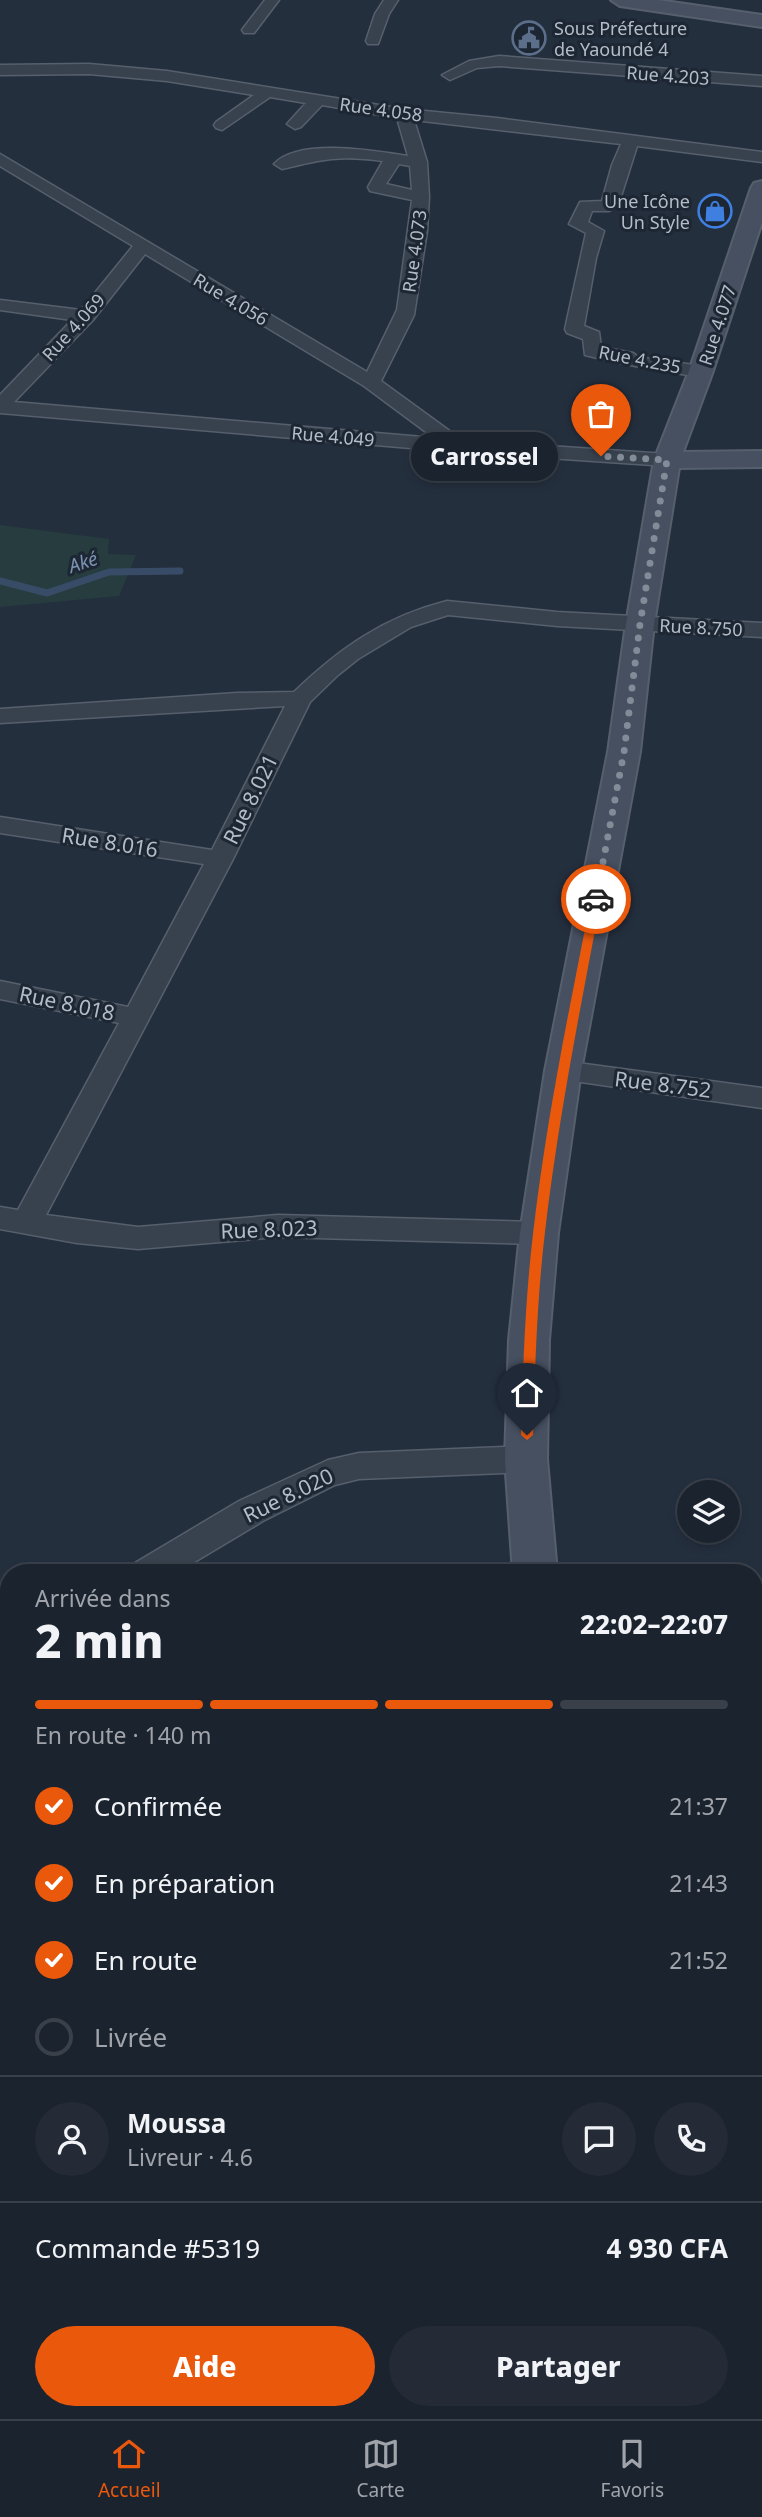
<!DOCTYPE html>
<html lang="fr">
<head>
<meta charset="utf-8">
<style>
	:root { --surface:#1b232e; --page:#242b36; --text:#f1f3f6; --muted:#a0a4aa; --line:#39404a; --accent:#ea580c }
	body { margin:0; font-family:"Noto Sans",sans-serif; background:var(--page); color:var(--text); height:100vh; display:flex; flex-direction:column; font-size:26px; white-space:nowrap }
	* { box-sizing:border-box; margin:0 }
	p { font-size:23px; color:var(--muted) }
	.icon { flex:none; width:38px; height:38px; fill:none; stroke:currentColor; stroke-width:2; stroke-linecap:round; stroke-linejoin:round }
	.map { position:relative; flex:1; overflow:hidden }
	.drawer { position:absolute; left:0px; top:1564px; width:763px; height:856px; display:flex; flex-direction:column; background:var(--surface); border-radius:28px 28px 0 0; box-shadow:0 4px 10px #0003,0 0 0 2px var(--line) }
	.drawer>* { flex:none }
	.buttons { position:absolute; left:677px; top:1480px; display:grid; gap:14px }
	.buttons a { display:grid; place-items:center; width:63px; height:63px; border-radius:50%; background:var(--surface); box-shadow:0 4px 10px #0003,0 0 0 2px var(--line); font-size:35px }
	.pin { position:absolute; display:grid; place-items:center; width:60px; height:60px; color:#fff; margin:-72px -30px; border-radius:50% 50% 50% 0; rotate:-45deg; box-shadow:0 0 7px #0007 }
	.pin .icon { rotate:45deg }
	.courier { position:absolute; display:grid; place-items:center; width:70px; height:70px; margin:-35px; border:5px solid #ea580c; border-radius:50%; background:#fff; color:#222; box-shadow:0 2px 9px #0007 }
	.bubble { position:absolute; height:49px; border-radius:24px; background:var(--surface); box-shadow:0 4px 10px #0003,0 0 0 2px var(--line); font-size:23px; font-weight:800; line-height:49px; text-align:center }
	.overview em { font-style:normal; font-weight:800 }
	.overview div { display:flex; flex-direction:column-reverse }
	.overview { display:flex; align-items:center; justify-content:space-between; height:119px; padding:0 35px }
	h1 { font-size:46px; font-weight:800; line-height:52px }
	.bar { display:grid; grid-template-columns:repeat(4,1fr); gap:10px 7px; align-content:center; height:84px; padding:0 35px }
	.bar i { height:9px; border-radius:5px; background:var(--line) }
	.bar .selected { background:var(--accent) }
	.bar p { grid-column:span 4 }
	.line { display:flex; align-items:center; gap:18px; padding:0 35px; border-top:2px solid var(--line) }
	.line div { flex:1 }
	.round { display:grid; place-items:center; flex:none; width:74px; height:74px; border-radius:37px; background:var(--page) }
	ol { padding:0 35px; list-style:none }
	li { display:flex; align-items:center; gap:21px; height:77px }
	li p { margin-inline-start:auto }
	li .icon { padding:7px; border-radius:50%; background:var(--accent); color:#fff; stroke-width:4 }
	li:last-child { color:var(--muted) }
	li i { width:38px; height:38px; border:4px solid var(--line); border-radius:50% }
	.primary-button { display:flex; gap:14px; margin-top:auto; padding:14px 35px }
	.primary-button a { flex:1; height:80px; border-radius:42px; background:var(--accent); color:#fff; font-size:28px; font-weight:800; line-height:80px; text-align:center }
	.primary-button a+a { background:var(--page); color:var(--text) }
	.dock { display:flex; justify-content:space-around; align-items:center; height:98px; border-top:2px solid var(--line); background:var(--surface); font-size:19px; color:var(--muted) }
	.dock a { display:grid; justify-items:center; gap:4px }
	.dock .selected { color:var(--accent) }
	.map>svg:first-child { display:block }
	.green { fill:#263c3f }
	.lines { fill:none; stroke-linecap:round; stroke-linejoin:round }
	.stream { stroke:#394c67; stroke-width:7 }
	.street-casing { stroke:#565f6c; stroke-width:3 }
	.secondary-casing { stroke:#565f6c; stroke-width:4 }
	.street { fill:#38414e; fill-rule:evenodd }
	.secondary { fill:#465061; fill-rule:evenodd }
	.route { fill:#ea580c }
	.done { stroke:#828b98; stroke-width:7; stroke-dasharray:0 12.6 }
	.labels { text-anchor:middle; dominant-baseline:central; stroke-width:6; stroke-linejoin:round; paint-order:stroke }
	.far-poi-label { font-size:18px; fill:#b4bcc9; stroke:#1d2633; text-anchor:start }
	.far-street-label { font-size:18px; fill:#b4bcc9; stroke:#1d2633 }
	.far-water-label { font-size:19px; font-style:italic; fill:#7c92b1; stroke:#1d2633 }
	.street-label { font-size:21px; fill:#b4bcc9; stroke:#1d2633 }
</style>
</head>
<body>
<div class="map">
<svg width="762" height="2419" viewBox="0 0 762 2419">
	<rect width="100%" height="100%" fill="#242f3e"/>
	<polygon class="green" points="0,525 109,539 108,554 136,555 119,596 0,607"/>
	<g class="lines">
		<polyline class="stream" points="0,581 47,593 109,572 180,571"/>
		<defs>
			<g id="street">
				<polygon points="265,0 279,0 254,33 244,33 242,30"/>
				<polygon points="384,0 398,0 389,14 378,44 368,44 366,41 375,14"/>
				<polygon points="499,56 762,76 762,86 499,66 477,68 450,80 442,75 469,61"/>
				<path d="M89,64L167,71L404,109L497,118L762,152V162L637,146L618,206L609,211H592L588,222L604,231L596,258L584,326L599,332L601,347L633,353L638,357L708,367L711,371L708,375L701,377C661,371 624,365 585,355L583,339L567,333L565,329L586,233L569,224L580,202L602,201L612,165L621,144L414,120L427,162L429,197L427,231L414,315L381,381L462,440L667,454L674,456L677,460L674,464L667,466L458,452L0,413V395L72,320L0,310V300L81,310L133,246L0,166V154L367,372L397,310L412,200L370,191L368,187L383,161C340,155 323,159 282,169L274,164C299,137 376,151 408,156L397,118L322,105L301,127L295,129L287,124L306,103L270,97L222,130L216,128L214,125L216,122L254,95L167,81L89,74L0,75V65ZM399,164L410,166L412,190L386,184ZM145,254L364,386L434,438L14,402L93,320Z"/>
				<path d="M447,601L557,612L762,623V637L557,626L448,615L411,627L358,659L338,675L310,702L233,859L46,1215L138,1227L278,1215L539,1222L550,1225L554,1233L550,1241L539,1244L278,1237L138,1249L77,1243L0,1229V1207L18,1210L119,1023L0,999V981L128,1007L204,864L0,833V817L212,850L285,706L0,723V709L237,693L294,692C340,648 384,617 447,601Z"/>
				<polygon points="563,1061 762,1088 762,1108 553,1078 549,1071 553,1064"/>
				<polygon points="526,1446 538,1450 542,1459 538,1468 526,1472 359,1479 335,1485 263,1521 176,1573 130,1573 135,1563 239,1501 328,1460 359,1453"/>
				<polygon points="9,1624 9,1655 0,1658 0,1627"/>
				<polygon points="754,1675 762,1677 762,1709 754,1707"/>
				<polygon points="9,1691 9,1731 0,1734 0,1694"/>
				<rect x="754" y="2242" width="8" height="44"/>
			</g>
			<g id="secondary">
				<polygon points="611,0 658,0 762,15 762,27 620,6"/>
				<polygon points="762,181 762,222 713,371 683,452 762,451 762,467 679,468 654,624 640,752 581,1071 558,1233 549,1340 547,1459 557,1573 513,1573 505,1459 509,1340 520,1233 545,1071 608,752 626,624 654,460 689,371 751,188 754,183"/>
				<rect x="560" y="2412" width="58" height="7"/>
			</g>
		</defs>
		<use href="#street" class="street-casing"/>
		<use href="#secondary" class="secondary-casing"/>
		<use href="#street" class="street"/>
		<use href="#secondary" class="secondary"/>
	</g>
	<path class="route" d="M596,896L601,899C580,1010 558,1120 545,1232C537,1299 535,1367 533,1435L527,1440L521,1435C523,1368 525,1301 533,1234C546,1121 569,1010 591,899Z"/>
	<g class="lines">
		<polyline class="done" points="596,899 624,752 640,624 667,460 601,456"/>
	</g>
	<defs>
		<symbol id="civic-ring" viewBox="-11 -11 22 22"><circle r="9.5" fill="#1d2633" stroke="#5c6f8a" stroke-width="1.5"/><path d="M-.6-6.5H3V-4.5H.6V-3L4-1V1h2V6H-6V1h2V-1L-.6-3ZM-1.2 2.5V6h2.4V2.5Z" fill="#5c6f8a"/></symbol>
		<symbol id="shop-ring" viewBox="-11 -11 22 22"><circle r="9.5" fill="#1d2633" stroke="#3f7fe0" stroke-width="1.5"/><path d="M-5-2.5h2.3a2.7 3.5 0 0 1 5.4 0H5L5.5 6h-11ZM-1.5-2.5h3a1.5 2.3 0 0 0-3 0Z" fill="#3f7fe0"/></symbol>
	</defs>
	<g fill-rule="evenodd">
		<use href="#civic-ring" x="510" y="19" width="38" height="38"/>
		<use href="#shop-ring" x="696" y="192" width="38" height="38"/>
	</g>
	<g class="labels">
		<g class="far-poi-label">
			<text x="554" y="28">Sous Préfecture<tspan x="554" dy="21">de Yaoundé 4</tspan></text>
			<text x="690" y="201" text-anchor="end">Une Icône<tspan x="690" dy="21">Un Style</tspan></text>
		</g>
		<g class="far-street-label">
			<text transform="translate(668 75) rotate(4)">Rue 4.203</text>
			<text transform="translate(381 109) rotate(8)">Rue 4.058</text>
			<text transform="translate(414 251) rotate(-82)">Rue 4.073</text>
			<text transform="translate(231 299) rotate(31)">Rue 4.056</text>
			<text transform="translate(717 325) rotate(-72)">Rue 4.077</text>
			<text transform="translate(73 327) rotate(-48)">Rue 4.069</text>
			<text transform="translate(640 359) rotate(11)">Rue 4.235</text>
			<text transform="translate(333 436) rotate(5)">Rue 4.049</text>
			<text transform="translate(701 627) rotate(3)">Rue 8.750</text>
		</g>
		<g class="far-water-label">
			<text transform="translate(83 562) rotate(-18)">Aké</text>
		</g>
		<g class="street-label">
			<text transform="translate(250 799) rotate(-64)">Rue 8.021</text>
			<text transform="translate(110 842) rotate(9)">Rue 8.016</text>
			<text transform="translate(67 1003) rotate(12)">Rue 8.018</text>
			<text transform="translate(663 1084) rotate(7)">Rue 8.752</text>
			<text transform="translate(269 1229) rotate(-2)">Rue 8.023</text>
			<text transform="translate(288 1495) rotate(-26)">Rue 8.020</text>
		</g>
	</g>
</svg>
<div class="buttons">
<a><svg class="icon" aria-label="layers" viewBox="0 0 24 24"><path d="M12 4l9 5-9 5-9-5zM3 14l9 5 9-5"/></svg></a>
</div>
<div class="pin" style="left:601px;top:456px;background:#ea580c"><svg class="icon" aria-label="bag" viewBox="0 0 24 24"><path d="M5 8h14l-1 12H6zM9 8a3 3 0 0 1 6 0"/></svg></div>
<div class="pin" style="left:527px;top:1435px;background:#1f2937"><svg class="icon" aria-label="home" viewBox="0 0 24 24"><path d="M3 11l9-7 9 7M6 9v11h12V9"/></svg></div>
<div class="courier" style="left:596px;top:899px"><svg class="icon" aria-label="car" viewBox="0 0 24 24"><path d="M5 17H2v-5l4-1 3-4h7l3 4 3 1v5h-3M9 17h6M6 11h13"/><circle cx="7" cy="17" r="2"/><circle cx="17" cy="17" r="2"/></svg></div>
<div class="bubble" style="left:411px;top:432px;width:147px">Carrossel</div>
<section class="drawer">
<div class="overview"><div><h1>2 min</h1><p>Arrivée dans</p></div><em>22:02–22:07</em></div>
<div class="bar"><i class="selected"></i><i class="selected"></i><i class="selected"></i><i></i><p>En route · 140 m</p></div>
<ol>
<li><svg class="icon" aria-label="check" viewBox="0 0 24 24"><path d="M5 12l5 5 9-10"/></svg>Confirmée<p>21:37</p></li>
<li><svg class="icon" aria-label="check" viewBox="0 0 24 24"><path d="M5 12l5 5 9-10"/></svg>En préparation<p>21:43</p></li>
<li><svg class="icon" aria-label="check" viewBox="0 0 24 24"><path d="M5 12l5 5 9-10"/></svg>En route<p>21:52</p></li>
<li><i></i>Livrée</li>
</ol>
<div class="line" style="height:126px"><a class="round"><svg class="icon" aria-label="person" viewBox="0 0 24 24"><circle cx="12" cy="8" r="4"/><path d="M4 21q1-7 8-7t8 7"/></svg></a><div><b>Moussa</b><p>Livreur · 4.6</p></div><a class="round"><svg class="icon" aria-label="chat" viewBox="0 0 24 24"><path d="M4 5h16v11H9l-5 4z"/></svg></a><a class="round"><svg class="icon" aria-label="phone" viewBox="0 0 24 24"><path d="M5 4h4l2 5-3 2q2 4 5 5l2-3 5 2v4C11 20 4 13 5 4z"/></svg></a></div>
<div class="line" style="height:91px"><div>Commande #5319</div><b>4 930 CFA</b></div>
<div class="primary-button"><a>Aide</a><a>Partager</a></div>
</section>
</div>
<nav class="dock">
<a class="selected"><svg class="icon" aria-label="home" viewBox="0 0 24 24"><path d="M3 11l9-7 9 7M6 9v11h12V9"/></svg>Accueil</a>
<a><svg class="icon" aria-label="map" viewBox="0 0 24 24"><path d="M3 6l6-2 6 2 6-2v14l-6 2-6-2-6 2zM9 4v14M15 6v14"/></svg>Carte</a>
<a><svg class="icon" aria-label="saved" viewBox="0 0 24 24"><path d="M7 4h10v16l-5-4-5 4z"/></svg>Favoris</a>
</nav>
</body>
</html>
